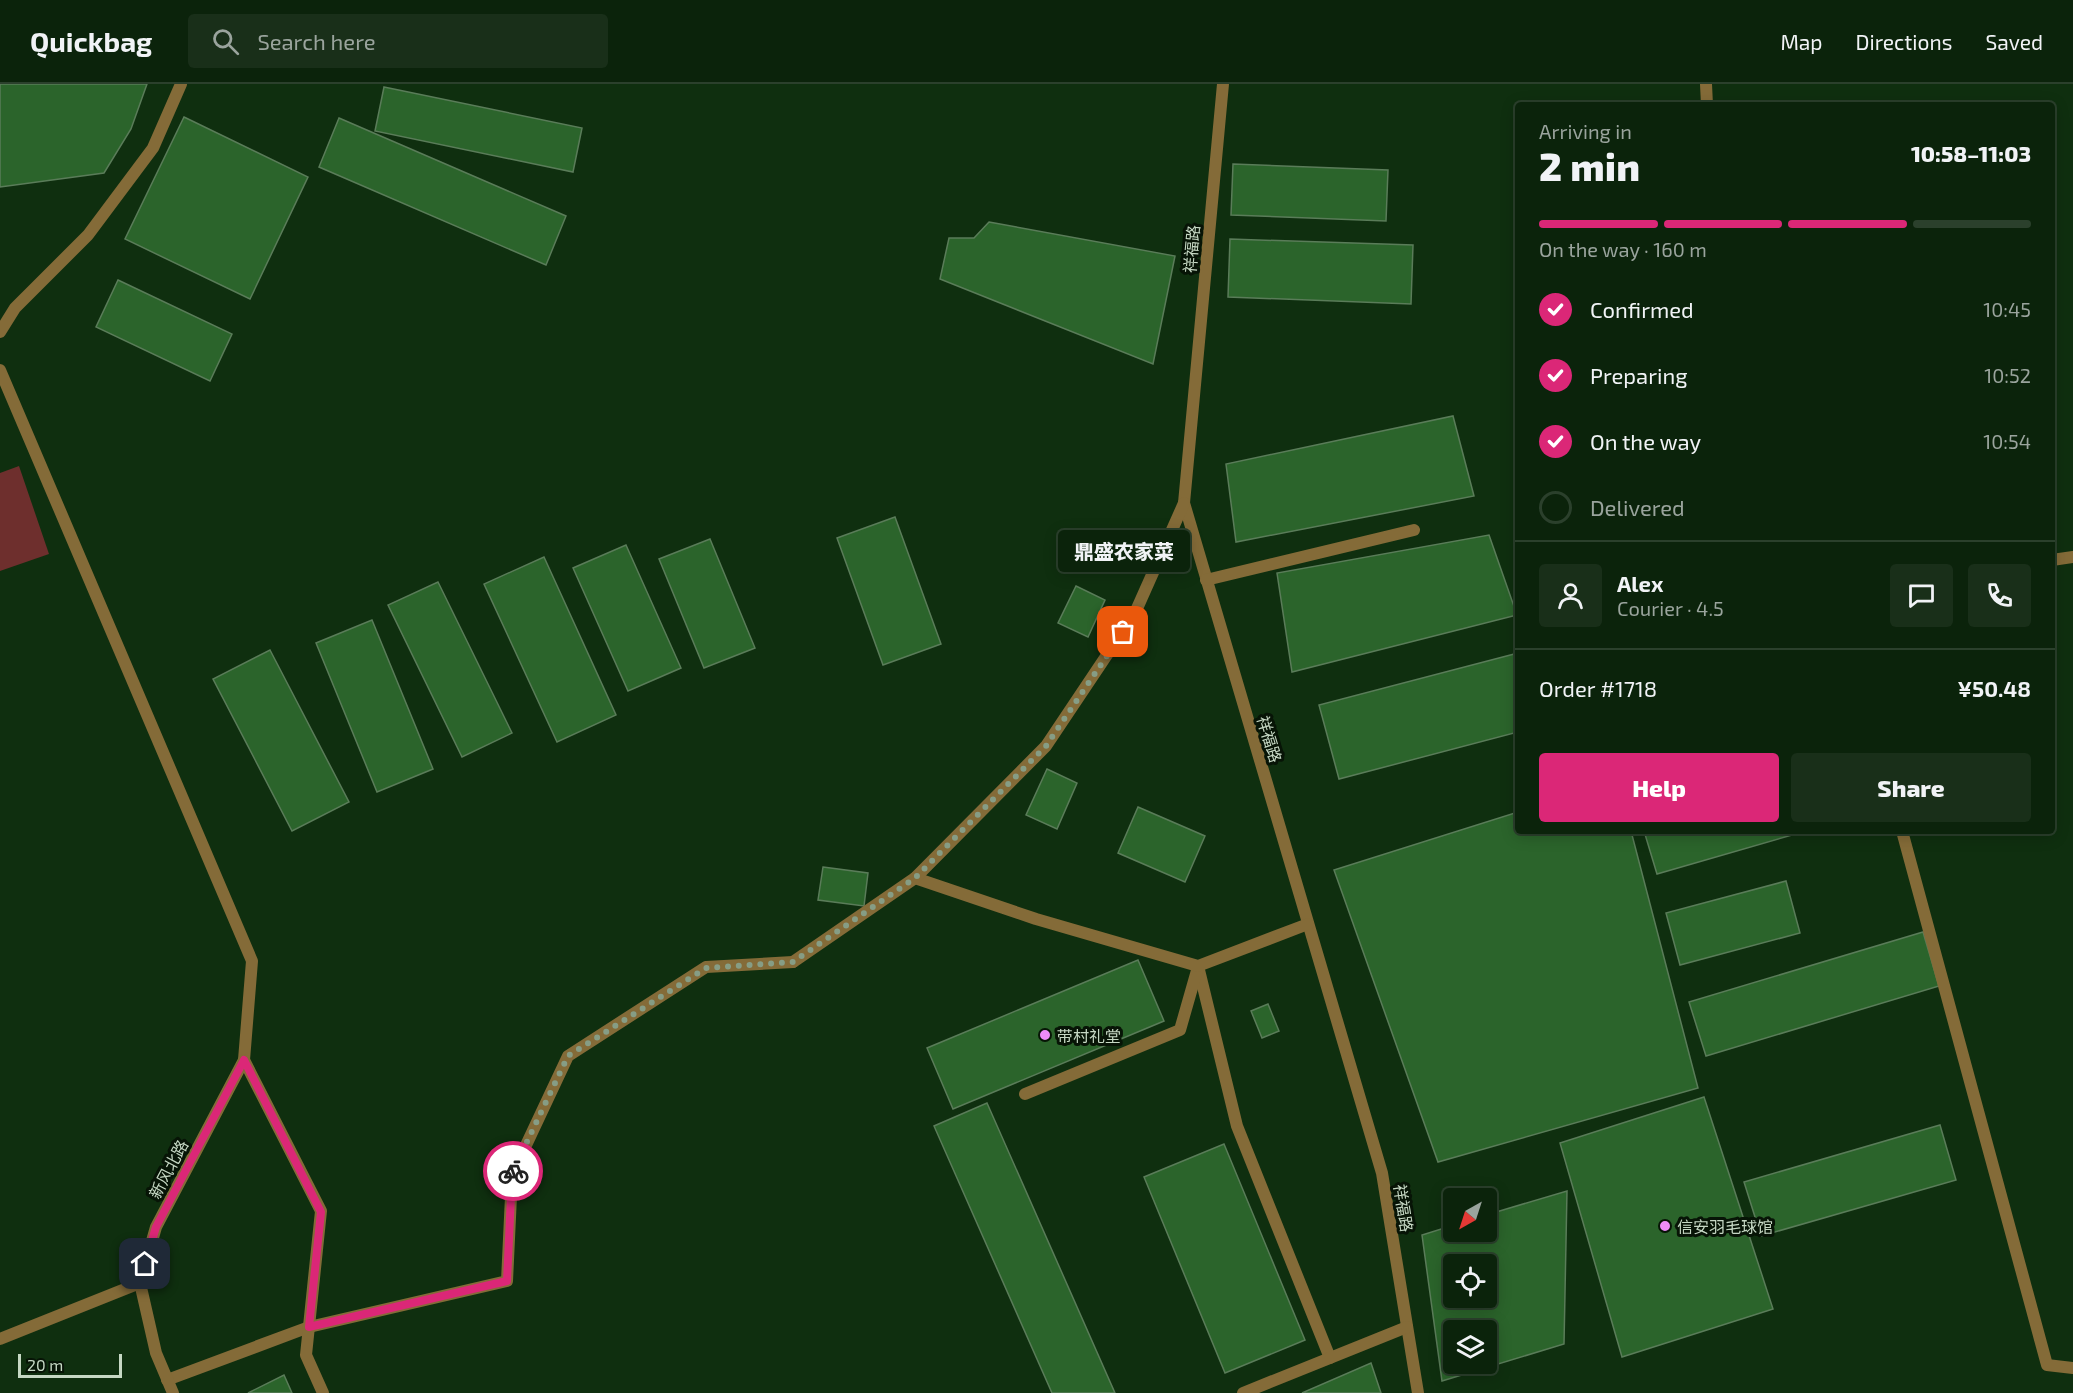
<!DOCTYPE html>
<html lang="en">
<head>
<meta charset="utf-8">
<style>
	:root { --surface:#0b230b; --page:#192f19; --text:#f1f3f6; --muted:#9aa49d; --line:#2b402c; --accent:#db2777 }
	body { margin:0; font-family:"Exo 2","Noto Sans SC",sans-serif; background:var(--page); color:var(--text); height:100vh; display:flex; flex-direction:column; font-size:22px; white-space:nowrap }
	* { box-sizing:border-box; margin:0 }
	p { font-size:20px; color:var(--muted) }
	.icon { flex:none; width:33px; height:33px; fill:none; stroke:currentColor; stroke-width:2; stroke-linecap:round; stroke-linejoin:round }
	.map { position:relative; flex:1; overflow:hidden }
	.details { position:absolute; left:1515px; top:18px; width:540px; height:732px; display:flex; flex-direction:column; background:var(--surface); border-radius:6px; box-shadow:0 3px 15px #0003,0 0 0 2px var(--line) }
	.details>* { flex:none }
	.needle { width:39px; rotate:219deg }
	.buttons { position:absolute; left:1443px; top:1104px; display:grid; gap:12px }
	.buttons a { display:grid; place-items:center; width:54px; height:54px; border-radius:6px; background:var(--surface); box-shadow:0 3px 15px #0003,0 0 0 2px var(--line); font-size:30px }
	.scale { position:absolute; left:18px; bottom:15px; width:104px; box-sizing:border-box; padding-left:6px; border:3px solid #c6d8c4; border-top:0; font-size:16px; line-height:21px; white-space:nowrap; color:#c6d8c4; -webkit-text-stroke:4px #071406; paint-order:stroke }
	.pin { position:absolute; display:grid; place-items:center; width:51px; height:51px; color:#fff; margin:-26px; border-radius:12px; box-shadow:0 3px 9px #0006 }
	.courier { position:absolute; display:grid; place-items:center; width:60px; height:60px; margin:-30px; border:4px solid #db2777; border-radius:50%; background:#fff; color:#222; box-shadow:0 2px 8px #0007 }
	.bubble { position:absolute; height:42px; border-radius:6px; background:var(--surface); box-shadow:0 3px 15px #0003,0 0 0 2px var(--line); font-size:20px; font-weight:800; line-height:42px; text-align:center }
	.summary em { font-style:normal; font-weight:800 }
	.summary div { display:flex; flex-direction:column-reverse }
	.summary { display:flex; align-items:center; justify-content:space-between; height:102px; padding:0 24px }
	h1 { font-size:39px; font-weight:800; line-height:45px }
	.bar { display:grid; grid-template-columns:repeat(4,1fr); gap:9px 6px; align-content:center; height:72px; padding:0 24px }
	.bar i { height:8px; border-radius:4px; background:var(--line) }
	.bar .on { background:var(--accent) }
	.bar p { grid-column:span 4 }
	.line { display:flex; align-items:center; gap:15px; padding:0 24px; border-top:2px solid var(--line) }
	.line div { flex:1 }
	.round { display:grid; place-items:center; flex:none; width:63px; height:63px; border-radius:6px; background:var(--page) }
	ol { padding:0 24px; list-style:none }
	li { display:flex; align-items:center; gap:18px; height:66px }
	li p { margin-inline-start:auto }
	li .icon { padding:6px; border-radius:50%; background:var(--accent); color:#fff; stroke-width:4 }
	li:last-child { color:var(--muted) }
	li i { width:33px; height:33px; border:3px solid var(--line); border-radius:50% }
	.cta { display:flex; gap:12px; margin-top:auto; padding:12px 24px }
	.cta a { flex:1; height:69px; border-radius:6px; background:var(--accent); color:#fff; font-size:24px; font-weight:800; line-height:69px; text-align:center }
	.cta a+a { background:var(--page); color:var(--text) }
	header { display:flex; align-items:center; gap:36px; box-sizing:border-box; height:84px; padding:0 30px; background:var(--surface); border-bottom:2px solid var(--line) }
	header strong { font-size:28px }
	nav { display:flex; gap:33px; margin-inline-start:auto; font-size:21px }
	.search { width:420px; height:54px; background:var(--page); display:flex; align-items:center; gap:15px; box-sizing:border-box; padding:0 21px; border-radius:6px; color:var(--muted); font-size:22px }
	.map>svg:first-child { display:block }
	.green { fill:#6e2f2d }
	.building { fill:#2b642b; stroke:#5a7c59; stroke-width:1.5; fill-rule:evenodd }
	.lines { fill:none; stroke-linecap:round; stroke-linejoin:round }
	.service { stroke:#846b38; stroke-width:12 }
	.minor { stroke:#846b38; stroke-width:12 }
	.done { stroke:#869d85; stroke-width:6; stroke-dasharray:0 10.8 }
	.route { stroke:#db2777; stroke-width:8 }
	.poi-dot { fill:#ee8cf8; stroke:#071406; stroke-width:2 }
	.labels { text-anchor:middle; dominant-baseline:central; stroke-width:6; stroke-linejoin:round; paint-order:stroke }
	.street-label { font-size:16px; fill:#c6d8c4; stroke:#071406 }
	.poi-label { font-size:16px; fill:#c6d8c4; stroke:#071406; text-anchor:start }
</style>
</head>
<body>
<header>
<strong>Quickbag</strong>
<div class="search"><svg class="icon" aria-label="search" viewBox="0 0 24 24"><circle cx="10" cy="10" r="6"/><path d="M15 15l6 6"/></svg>Search here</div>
<nav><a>Map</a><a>Directions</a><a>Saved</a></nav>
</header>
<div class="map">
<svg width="2073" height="1309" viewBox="0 0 2073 1309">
	<rect width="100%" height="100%" fill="#0f2f0f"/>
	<polygon class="green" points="19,382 49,470 0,487 0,389"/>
	<g class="building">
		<polygon points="0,0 147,0 131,45 104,89 0,103"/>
		<polygon points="384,3 582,44 573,88 375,47"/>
		<polygon points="184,33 308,93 250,215 125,155"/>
		<polygon points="339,34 566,132 546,181 319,83"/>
		<polygon points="1233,80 1388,86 1386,137 1231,131"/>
		<polygon points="989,138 1175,172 1153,280 940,195 949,154 974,154"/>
		<polygon points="1230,155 1413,161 1411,220 1228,213"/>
		<polygon points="118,196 232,250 210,297 96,243"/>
		<polygon points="1453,332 1474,412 1236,458 1226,380"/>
		<polygon points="895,433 941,560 883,581 837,454"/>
		<polygon points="1489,451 1517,531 1292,588 1277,489"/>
		<polygon points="710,455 755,564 704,584 659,475"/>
		<polygon points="626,461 681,584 628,607 573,484"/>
		<polygon points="544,473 616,631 557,658 484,500"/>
		<polygon points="438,498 512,649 462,673 388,521"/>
		<polygon points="1076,502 1105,516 1088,553 1058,539"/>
		<polygon points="372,536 433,685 377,708 316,559"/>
		<polygon points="270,566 349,718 292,747 213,595"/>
		<polygon points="1518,569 1518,648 1339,695 1319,621"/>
		<polygon points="1047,685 1077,699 1057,745 1026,731"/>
		<polygon points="1138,723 1205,752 1185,798 1118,769"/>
		<polygon points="1518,728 1518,747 1631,747 1698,1004 1438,1078 1334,786"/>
		<polygon points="1644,747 1806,747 1657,790"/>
		<polygon points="823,783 868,789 864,822 818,816"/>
		<polygon points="1786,797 1800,849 1680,881 1666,829"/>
		<polygon points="1923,848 1939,902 1706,972 1689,918"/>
		<polygon points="1138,876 1164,937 953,1025 927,964"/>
		<polygon points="1268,920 1279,947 1262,954 1251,927"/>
		<polygon points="1704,1013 1773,1225 1622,1273 1560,1059"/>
		<polygon points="987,1019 1115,1309 1052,1309 934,1042"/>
		<polygon points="1940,1041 1956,1096 1761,1152 1744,1098"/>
		<polygon points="1224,1060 1305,1256 1225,1289 1144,1093"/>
		<path d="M1567,1107L1564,1260L1442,1297L1422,1151L1454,1141V1148H1486V1131ZM1454,1180H1486V1214H1454ZM1454,1246H1486V1280H1454Z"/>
		<polygon points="1371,1279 1381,1309 1302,1309"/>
		<polygon points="284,1291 292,1309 248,1309"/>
	</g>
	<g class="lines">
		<g class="service">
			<polyline points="1198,882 1237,1042 1330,1274"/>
			<polyline points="1025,1010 1180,946 1198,883"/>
			<polyline points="167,1296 309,1243 507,1197 512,1091 568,972 706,883 793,878"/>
		</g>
		<g class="minor">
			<polyline points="1223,0 1184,419 1382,1089 1418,1309"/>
			<polyline points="1706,0 1707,21"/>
			<polyline points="0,248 15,224 88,151 153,64 181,0"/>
			<polyline points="0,286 252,877 244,976 156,1143 140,1199 156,1269 173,1309"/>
			<polyline points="2052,476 2073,473"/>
			<polyline points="1206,496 1414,446"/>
			<polyline points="1902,747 2047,1281 2073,1284"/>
			<polyline points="915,794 1036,835 1198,882 1308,840"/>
			<polyline points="793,878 915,794 1046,662 1135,529 1184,419"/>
			<polyline points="244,976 321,1127 306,1271 323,1309"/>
			<polyline points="0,1255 140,1199"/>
			<polyline points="1243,1309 1407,1243"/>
		</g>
	</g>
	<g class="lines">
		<polyline class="done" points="513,1087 568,972 706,884 793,878 915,794 1046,662 1123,548"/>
		<polyline class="route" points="145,1180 156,1143 244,976 321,1128 309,1243 507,1197 512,1091 513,1087"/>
	</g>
	<g class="poi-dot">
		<circle cx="1045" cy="951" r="6"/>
		<circle cx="1665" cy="1142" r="6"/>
	</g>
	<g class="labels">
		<g class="street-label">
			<text transform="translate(1191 165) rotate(-85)">祥福路</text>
			<text transform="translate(1270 655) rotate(73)">祥福路</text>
			<text transform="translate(168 1085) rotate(-62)">新风北路</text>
			<text transform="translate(1404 1124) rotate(81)">祥福路</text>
		</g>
		<g class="poi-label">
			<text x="1057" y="951">带村礼堂</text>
			<text x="1677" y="1142">信安羽毛球馆</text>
		</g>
	</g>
</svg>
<div class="buttons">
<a><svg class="needle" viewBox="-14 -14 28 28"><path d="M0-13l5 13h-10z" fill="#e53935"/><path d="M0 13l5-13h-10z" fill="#9aa49d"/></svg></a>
<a><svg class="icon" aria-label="locate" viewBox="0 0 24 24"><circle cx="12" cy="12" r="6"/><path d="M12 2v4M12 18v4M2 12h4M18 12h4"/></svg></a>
<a><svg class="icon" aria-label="layers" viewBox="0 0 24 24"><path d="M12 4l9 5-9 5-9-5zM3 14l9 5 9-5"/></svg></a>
</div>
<div class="scale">20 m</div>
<div class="pin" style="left:1123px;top:548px;background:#ea580c"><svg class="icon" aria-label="bag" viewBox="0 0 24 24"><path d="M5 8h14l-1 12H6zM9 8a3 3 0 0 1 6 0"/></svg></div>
<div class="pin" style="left:145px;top:1180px;background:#1f2937"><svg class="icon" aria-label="home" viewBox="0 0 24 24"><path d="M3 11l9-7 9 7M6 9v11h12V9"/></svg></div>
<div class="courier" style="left:513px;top:1087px"><svg class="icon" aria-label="bike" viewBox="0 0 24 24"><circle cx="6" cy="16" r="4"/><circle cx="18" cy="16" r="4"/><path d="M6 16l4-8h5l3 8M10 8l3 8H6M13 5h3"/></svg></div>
<div class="bubble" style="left:1058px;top:446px;width:132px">鼎盛农家菜</div>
<section class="details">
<div class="summary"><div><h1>2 min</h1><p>Arriving in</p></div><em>10:58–11:03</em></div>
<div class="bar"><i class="on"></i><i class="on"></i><i class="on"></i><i></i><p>On the way · 160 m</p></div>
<ol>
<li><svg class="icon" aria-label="check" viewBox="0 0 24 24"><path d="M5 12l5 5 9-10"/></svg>Confirmed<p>10:45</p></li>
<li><svg class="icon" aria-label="check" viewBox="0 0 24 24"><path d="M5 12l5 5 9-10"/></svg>Preparing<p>10:52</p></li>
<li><svg class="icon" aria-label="check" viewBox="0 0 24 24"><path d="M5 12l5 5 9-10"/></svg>On the way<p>10:54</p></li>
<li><i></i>Delivered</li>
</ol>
<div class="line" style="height:108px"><a class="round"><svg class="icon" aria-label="person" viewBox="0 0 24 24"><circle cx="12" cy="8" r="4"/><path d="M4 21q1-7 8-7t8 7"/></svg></a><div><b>Alex</b><p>Courier · 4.5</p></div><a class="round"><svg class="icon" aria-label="chat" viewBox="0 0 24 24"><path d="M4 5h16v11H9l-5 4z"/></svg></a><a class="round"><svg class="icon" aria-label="phone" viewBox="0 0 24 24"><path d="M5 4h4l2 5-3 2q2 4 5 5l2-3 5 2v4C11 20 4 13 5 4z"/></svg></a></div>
<div class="line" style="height:78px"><div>Order #1718</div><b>¥50.48</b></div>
<div class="cta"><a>Help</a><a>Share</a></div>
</section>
</div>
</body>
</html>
